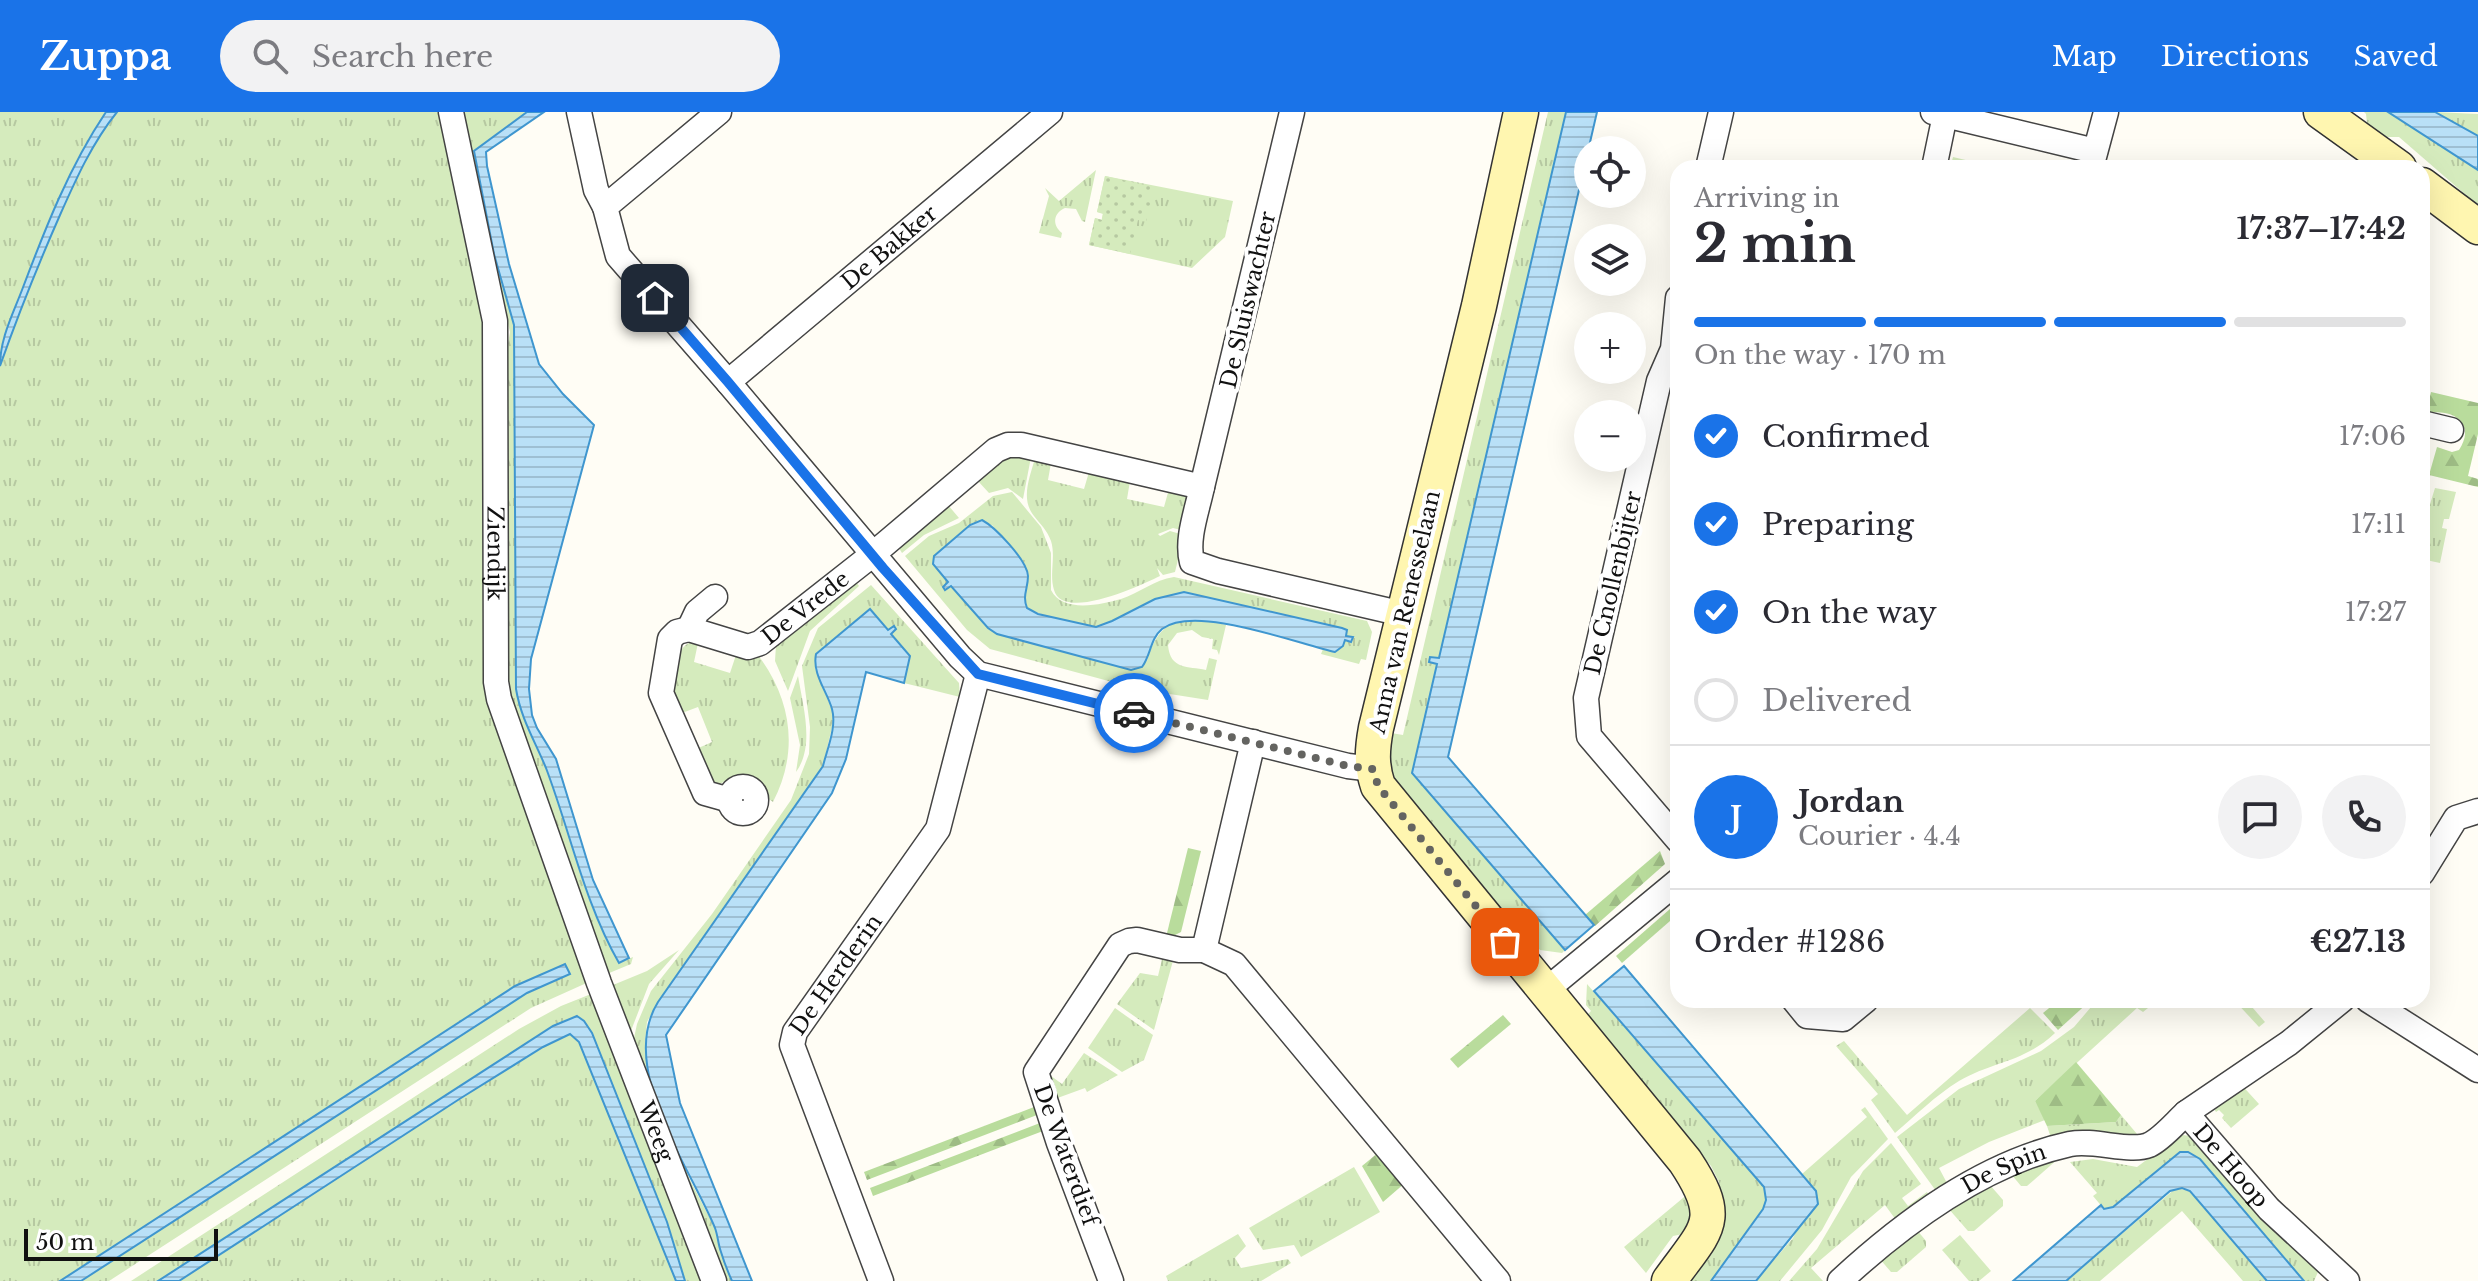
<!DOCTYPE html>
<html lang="en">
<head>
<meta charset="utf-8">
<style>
	:root { --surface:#fff; --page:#f2f2f3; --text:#2b2b33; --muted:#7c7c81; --line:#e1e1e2; --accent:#1a73e8 }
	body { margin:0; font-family:"Libre Baskerville",serif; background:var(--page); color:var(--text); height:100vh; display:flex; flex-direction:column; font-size:30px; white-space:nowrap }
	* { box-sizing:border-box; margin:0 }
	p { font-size:26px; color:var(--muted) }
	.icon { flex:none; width:44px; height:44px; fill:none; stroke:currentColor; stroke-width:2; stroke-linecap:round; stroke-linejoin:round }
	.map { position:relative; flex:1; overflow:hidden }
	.drawer { position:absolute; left:1670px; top:48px; width:760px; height:848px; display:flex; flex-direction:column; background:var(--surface); border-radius:24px; box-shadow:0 8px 32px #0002 }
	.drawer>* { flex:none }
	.fabs { position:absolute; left:1574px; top:24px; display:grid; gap:16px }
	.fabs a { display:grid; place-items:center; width:72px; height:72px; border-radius:50%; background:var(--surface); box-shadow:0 8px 32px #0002; font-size:40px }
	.scale { position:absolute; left:24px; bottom:20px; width:194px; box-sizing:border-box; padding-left:8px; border:4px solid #111; border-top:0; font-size:22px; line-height:28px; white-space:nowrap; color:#111; -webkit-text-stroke:6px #fff; paint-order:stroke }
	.pin { position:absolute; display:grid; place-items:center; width:68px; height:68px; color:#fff; margin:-34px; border-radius:16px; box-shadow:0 4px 12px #0006 }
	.courier { position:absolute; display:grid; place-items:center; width:80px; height:80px; margin:-40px; border:6px solid #1a73e8; border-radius:50%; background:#fff; color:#222; box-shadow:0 2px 10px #0007 }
	.headline em { font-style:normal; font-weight:800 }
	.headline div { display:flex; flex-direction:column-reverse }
	.headline { display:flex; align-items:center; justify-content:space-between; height:136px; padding:0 24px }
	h1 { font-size:52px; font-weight:800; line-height:60px }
	.bar { display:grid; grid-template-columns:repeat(4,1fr); gap:12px 8px; align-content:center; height:96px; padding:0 24px }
	.bar i { height:10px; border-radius:6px; background:var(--line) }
	.bar .current { background:var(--accent) }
	.bar p { grid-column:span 4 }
	.line { display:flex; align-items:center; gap:20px; padding:0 24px; border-top:2px solid var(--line) }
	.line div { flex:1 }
	.round { display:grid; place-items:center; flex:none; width:84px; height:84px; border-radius:42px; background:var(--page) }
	ol { padding:0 24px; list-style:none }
	li { display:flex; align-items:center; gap:24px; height:88px }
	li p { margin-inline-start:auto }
	li .icon { padding:8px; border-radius:50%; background:var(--accent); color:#fff; stroke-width:4 }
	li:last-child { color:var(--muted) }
	li i { width:44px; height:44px; border:4px solid var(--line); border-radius:50% }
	header { display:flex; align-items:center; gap:48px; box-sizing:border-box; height:112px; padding:0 40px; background:var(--accent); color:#fff }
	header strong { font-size:38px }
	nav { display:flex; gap:44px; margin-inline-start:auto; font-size:28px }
	.search { width:560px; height:72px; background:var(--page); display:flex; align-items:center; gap:20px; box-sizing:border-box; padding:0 28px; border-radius:44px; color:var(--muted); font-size:30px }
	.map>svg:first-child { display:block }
	.grass { fill:url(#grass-tufts) }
	.forest { fill:url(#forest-firs) }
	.park { fill:url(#park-dots) }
	.water { fill:url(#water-rules); stroke:#3f96cf; stroke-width:2 }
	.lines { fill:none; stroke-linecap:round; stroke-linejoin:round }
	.street-casing { stroke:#444; stroke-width:27 }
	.secondary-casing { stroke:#333; stroke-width:37 }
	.street { stroke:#fff; stroke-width:24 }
	.secondary { stroke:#fff6b0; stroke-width:34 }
	.done { stroke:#646461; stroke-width:8; stroke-dasharray:0 14.4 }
	.route { stroke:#1a73e8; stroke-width:10 }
	.labels { text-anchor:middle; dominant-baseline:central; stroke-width:8; stroke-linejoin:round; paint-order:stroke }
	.street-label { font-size:22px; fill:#111; stroke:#fff }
</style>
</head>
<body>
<header>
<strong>Zuppa</strong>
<div class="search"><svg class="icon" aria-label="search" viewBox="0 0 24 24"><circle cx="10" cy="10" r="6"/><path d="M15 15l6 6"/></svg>Search here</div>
<nav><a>Map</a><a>Directions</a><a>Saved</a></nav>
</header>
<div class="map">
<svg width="2478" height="1169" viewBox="0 0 2478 1169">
	<defs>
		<pattern id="grass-tufts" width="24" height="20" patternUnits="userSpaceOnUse" patternTransform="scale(2)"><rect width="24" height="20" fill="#d5ebbd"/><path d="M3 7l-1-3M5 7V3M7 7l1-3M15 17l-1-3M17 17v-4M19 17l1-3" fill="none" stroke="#b6c8a1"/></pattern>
		<pattern id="forest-firs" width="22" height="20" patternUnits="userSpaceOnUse" patternTransform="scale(2)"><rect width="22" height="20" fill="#b9dc9c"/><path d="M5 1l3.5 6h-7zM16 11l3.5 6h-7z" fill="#9ebc85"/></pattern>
		<pattern id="park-dots" width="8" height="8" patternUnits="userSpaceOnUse" patternTransform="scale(2)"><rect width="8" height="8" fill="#d5ebbd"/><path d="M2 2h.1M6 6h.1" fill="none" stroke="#b6c8a1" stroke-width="1.8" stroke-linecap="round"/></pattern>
		<pattern id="water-rules" width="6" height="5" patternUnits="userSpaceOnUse" patternTransform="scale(2)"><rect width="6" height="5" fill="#b9e0f7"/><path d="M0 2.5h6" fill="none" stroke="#9ebfd3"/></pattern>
	</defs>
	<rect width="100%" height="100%" fill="#fffdf5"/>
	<g class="grass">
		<polygon points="0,0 445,0 485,189 490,564 591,869 531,896 109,1169 0,1169"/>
		<path d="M457,0H527L474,39L494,142L514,212L516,577C521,607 535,629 546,656C571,722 583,790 619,851L633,845L631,852L602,864L505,589L498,253L508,232L510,220Z"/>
		<polygon points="1548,0 1566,0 1439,546 1430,545 1429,550 1438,552 1412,660 1565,838 1562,841 1540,838 1534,831 1528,835 1399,681 1387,651 1391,621 1403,623"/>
		<polygon points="2364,0 2388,0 2478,58 2478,103 2468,94 2467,84 2399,25 2387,25 2367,11 2366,2"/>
		<polygon points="2435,0 2478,2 2478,24"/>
		<polygon points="1953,45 1999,56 1950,56"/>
		<path d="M1096,58L1085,110L1082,109L1076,97L1065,96C1053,101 1052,113 1062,121L1061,126L1039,121L1049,84L1045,76L1059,89Z"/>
		<polygon points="1105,64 1233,89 1225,125 1192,156 1089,133 1095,106 1102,108 1098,126 1103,101 1097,100"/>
		<polygon points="1007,342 1031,345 1023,387 1008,376 989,381 977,368"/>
		<path d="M1035,346L1051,351L1048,368L1084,377L1089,360L1130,369L1127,387L1164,395L1169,377L1183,379L1188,384L1185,419L1173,416L1158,422L1160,424L1170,419L1184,423L1175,460L1163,463L1157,456L1160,464C1142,473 1063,510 1054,478C1049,462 1056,445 1051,429C1047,418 1041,413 1034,404C1020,387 1030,365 1035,346Z"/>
		<polygon points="2435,376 2456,380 2449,407 2444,407 2442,416 2447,417 2440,451 2426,448 2422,466 2422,418"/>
		<path d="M1012,380L1041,415L1051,441V478C1062,501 1100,493 1121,487C1139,481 1154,468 1174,465L1367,509L1372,520L1366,548L1361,547L1359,552L1321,542L1323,537L1335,540L1155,487C1139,495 1115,513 1096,515C1082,515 1039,503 1027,496C1023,484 1027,478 1027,465C1028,447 1003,427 992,413L933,452L949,470L945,478L951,474L988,516L997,522L1131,557L1147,549C1159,505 1185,502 1226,513L1219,543L1217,538L1212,537L1213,527L1202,525L1192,518L1177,521L1168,533C1170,558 1188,554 1206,558L1209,546L1217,548L1208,588L1138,577L990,537L967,518L905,444L929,424L959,411L993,384Z"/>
		<polygon points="948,393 959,406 924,423 902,441 897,433"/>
		<polygon points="854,467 859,474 810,519 788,579 775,549 776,533"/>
		<polygon points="871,473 959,571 960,585 904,571 910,544 891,522 896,517 888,519 815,556 832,598 833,611 823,654 658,890 647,910 645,931 652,970 690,1068 716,1118 721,1140 732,1169 720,1169 631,940 637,912 651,879 712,802 791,688 809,642 810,615 802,554 818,516"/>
		<path d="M691,530L698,531L694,550L730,561L736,543H758C792,588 799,640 773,690C760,682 757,659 736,663C726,666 723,674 711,673L694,638L712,630L698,595L682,601C678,594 672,584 671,576C670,561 676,536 691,530Z"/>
		<path d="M798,564C803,594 815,634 796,660L800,633L790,586Z"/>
		<polygon points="679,838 649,872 629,924 613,873 647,859"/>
		<polygon points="1163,843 1174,845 1154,918 1117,892 1140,861 1158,864"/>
		<polygon points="1587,872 1764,1075 1766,1089 1763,1097 1711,1169 1683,1169 1723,1097 1719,1070 1711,1054 1586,904 1591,899 1586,893"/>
		<polygon points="591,882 707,1169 685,1169 667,1110 592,921 584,909 553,914 158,1169 131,1169 519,917 561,894"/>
		<polygon points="2097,888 2158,888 2143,900 2137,896 2035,989 2045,1008 1989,1030 1939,1056 1948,1073 1936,1079 1897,1025 1959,977 2041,939 2074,915"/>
		<polygon points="2234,888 2246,888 2265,910 2259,915"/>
		<polygon points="1115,896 1153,923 1144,948 1122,960 1088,936"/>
		<path d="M2030,896L2055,921C2023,951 1994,949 1959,969C1936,983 1915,1004 1895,1021L1871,988L1878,982L1836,934L1844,929L1907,1003Z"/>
		<polygon points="576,912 680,1169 171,1169"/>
		<polygon points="1084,941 1118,963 1087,980 1085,976 1052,988 1047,961 1062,972"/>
		<polygon points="2238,969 2259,992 2231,1016 2222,1006 2224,1003 2219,998 2216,1000 2212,994"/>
		<polygon points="1865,995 1888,1027 1851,1065 1822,1118 1780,1169 1756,1169 1793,1126 1816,1079 1802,1062 1867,1005 1861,998"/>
		<polygon points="2121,1003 2137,1022 2133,1026 2089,1019 2051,1026 2047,1014 2116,1010"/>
		<polygon points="2183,1023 2190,1024 2318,1156 2318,1160 2314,1169 2304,1169 2200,1047 2113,1095 2104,1097 2093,1084 2097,1081 2070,1050 2093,1047 2137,1055 2177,1025"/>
		<polygon points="1891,1031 1921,1072 1902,1086 1908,1094 1927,1080 1929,1084 1896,1108 1885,1093 1811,1156 1823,1169 1789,1169 1817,1137 1863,1059"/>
		<polygon points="2059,1046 2027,1074 2021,1074 2011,1062"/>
		<polygon points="1354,1055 1380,1100 1301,1145 1294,1133 1263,1138 1249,1116"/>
		<polygon points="1990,1073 2003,1088 2003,1094 1974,1119 1968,1119 1948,1096"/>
		<polygon points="2176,1076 2190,1079 2267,1169 2243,1169 2182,1099 2100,1169 2066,1169"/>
		<polygon points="1689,1081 1691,1102 1683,1122 1673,1124 1646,1161 1624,1135"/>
		<polygon points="1917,1118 1926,1129 1926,1135 1897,1160 1891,1160 1879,1146"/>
		<polygon points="1238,1122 1246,1134 1235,1146 1241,1156 1288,1147 1291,1151 1261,1169 1168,1169 1166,1164"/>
		<polygon points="1960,1123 1991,1159 1979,1169 1969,1169 1942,1138"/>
	</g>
	<g class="forest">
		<path d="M2431,280L2478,291V322L2468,364L2478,367V375L2429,363L2437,335L2452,340L2459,338C2478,310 2449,295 2426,302Z"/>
		<polygon points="1188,736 1201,739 1181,820 1171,825 1166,825"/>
		<polygon points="1660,739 1665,752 1595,814 1585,803"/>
		<polygon points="1678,790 1678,802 1622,851 1616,844"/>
		<polygon points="2059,888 2091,888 2058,918 2043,901"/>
		<polygon points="1503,903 1511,912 1458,956 1450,947"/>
		<polygon points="2076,950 2121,1003 2116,1010 2047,1014 2035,989"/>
		<polygon points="1034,995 1037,1003 867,1068 864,1060"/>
		<polygon points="1040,1011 1043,1019 873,1084 870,1076"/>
		<polygon points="1379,1040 1405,1071 1383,1090 1362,1054"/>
	</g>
	<polygon class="park" points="1105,64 1154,75 1146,110 1138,108 1130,142 1089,133 1095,106 1102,108 1103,102 1097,100"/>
	<g class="water">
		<path d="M106,0H117C92,31 76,67 60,103C38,153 18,203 0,254C0,227 12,204 22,178C45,117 69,55 106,0Z"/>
		<path d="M527,0H544L486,40L487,54L509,152L539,252L563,282L594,313L531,547L529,577L532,603L537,616L556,647L593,768L629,846L619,851C584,790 571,722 546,656C535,629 521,607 516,577L514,213L494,142L474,39Z"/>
		<polygon points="1566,0 1597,0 1448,645 1594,813 1565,838 1412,661 1437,552 1429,550 1430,545 1439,546"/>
		<polygon points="2388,0 2435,0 2478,24 2478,58"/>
		<path d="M982,408C995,415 1027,448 1028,464C1028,477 1022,483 1027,496L1038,502L1096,515L1112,509L1155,487L1184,480L1342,516L1347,518L1346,524L1353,525L1351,530L1345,528L1343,534L1335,540C1295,531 1195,492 1162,517C1150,527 1151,543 1142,555L1131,558L997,522L988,516L951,474L945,478L943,475L948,470L933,452L934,444L970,413Z"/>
		<path d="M870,497L888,518L894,514L896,517L891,522L910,544L904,571L866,560L846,647L832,681L666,923L680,991L752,1169H732C728,1160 724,1150 721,1140C718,1132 718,1124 715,1116C690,1055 617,956 658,890L823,654C827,637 837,615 832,597C827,579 812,562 816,542Z"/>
		<polygon points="565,852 570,862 527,881 81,1169 60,1169 515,874"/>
		<polygon points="1624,854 1816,1079 1818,1092 1756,1169 1711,1169 1763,1097 1766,1088 1764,1075 1594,879"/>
		<polygon points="577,904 584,909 592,921 667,1110 685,1169 676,1169 579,930 570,922 543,935 461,986 179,1169 158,1169 553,914"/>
		<polygon points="2180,1040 2188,1040 2200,1047 2304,1169 2267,1169 2190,1079 2182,1076 2170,1079 2066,1169 2013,1169 2101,1093 2104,1097 2113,1095"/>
	</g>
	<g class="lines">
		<defs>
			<g id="street">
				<path id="s1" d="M451,0L495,209L496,570L499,587L599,871L714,1169"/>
				<polyline points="579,0 596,78 605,95"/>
				<polyline points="719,0 605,95 618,144 728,270 960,545 978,562 1348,654 1373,657"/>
				<path d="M1292,0L1202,375C1197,399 1186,427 1192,450L1218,459L1403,502"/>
				<polyline points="1933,0 2095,39"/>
				<polyline points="1708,56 1721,0"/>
				<polyline points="1934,56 1945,3"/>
				<polyline points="2091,56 2106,0"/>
				<polyline points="1678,186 1673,237 1659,269 1586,586 1589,624 1678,728"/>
				<path id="s2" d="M728,270L1050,0"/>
				<polyline points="2422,311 2451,318"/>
				<polyline points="689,517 697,500 715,485"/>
				<circle cx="743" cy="688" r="13"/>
				<path id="s3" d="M730,688L705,681L661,581L670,527L677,520L689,517L748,535L760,531L872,443L996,338L1008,333H1021L1202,375"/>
				<polyline points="2422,761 2456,706 2478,699"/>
				<polyline points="1204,838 1253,630"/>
				<polyline points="1545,879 1678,769"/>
				<polyline points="1794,888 1807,904 1843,907 1866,888"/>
				<path id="s4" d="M2342,888L2289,931L2186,1001L2269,1097L2347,1169"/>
				<polyline points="2368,888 2478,958"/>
				<path id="s5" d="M881,1169L792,933L795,920L938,717L978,562"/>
				<polyline points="1111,1169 1059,1031 1036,960 1120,833 1129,829 1137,828 1180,838 1204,838 1234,852 1498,1169"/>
				<path id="s6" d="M1840,1169C1904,1110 1983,1051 2070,1032C2095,1027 2130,1041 2149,1033C2162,1027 2176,1010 2186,1001"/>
			</g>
			<g id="secondary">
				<path d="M1521,0L1479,194L1376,616C1372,638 1371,653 1378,674L1685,1049C1725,1109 1707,1116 1669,1169"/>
				<polyline points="2321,0 2399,56"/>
				<polyline points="2422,73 2478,115"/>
			</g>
		</defs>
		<use href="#street" class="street-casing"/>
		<use href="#secondary" class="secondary-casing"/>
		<use href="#street" class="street"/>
		<use href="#secondary" class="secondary"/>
	</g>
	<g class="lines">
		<polyline class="done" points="1134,601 1348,654 1373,657 1378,674 1505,830"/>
		<polyline class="route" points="655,186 728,270 883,456 978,562 1134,601"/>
	</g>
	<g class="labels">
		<g class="street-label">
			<text stroke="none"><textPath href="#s2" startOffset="210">De Bakker</textPath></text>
			<text transform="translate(1248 188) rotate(-77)">De Sluiswachter</text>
			<text stroke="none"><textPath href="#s1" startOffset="446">Ziendijk</textPath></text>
			<text transform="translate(1613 471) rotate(-77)">De Cnollenbijter</text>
			<text stroke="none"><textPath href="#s3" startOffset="344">De Vrede</textPath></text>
			<text transform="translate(1405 500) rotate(-77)">Anna van Renesselaan</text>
			<text stroke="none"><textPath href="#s5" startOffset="336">De Herderin</textPath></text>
			<text stroke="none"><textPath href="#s1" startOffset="1052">Weeg</textPath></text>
			<text transform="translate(1066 1043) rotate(70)">De Waterdief</text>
			<text stroke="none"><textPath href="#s4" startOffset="262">De Hoop</textPath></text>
			<text stroke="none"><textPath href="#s6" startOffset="200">De Spin</textPath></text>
		</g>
	</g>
</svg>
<div class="fabs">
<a><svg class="icon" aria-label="locate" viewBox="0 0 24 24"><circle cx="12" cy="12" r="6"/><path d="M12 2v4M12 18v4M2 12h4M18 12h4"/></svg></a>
<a><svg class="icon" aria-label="layers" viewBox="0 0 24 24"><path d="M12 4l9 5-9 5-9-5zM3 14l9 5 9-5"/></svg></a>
<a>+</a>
<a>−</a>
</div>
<div class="scale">50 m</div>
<div class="pin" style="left:1505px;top:830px;background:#ea580c"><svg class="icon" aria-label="bag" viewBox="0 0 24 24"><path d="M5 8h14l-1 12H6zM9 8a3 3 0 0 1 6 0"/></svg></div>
<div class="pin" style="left:655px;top:186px;background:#1f2937"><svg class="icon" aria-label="home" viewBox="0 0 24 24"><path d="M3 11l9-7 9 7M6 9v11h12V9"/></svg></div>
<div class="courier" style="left:1134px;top:601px"><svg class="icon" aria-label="car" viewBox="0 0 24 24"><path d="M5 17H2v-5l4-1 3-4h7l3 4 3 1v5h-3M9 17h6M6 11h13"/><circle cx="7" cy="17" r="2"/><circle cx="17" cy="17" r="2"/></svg></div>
<section class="drawer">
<div class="headline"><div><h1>2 min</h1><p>Arriving in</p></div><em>17:37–17:42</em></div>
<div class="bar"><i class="current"></i><i class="current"></i><i class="current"></i><i></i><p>On the way · 170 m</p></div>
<ol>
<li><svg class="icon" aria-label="check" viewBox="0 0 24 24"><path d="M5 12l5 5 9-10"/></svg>Confirmed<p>17:06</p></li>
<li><svg class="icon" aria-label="check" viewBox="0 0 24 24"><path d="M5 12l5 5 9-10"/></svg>Preparing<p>17:11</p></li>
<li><svg class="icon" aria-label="check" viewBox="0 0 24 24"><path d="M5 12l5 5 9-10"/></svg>On the way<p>17:27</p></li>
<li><i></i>Delivered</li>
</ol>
<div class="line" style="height:144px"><b class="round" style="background:var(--accent);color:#fff">J</b><div><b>Jordan</b><p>Courier · 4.4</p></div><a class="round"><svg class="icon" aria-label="chat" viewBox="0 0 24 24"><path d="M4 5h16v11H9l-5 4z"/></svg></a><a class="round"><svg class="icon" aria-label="phone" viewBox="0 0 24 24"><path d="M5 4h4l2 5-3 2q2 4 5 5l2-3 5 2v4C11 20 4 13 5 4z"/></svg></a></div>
<div class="line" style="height:104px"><div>Order #1286</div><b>€27.13</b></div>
</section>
</div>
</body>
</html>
